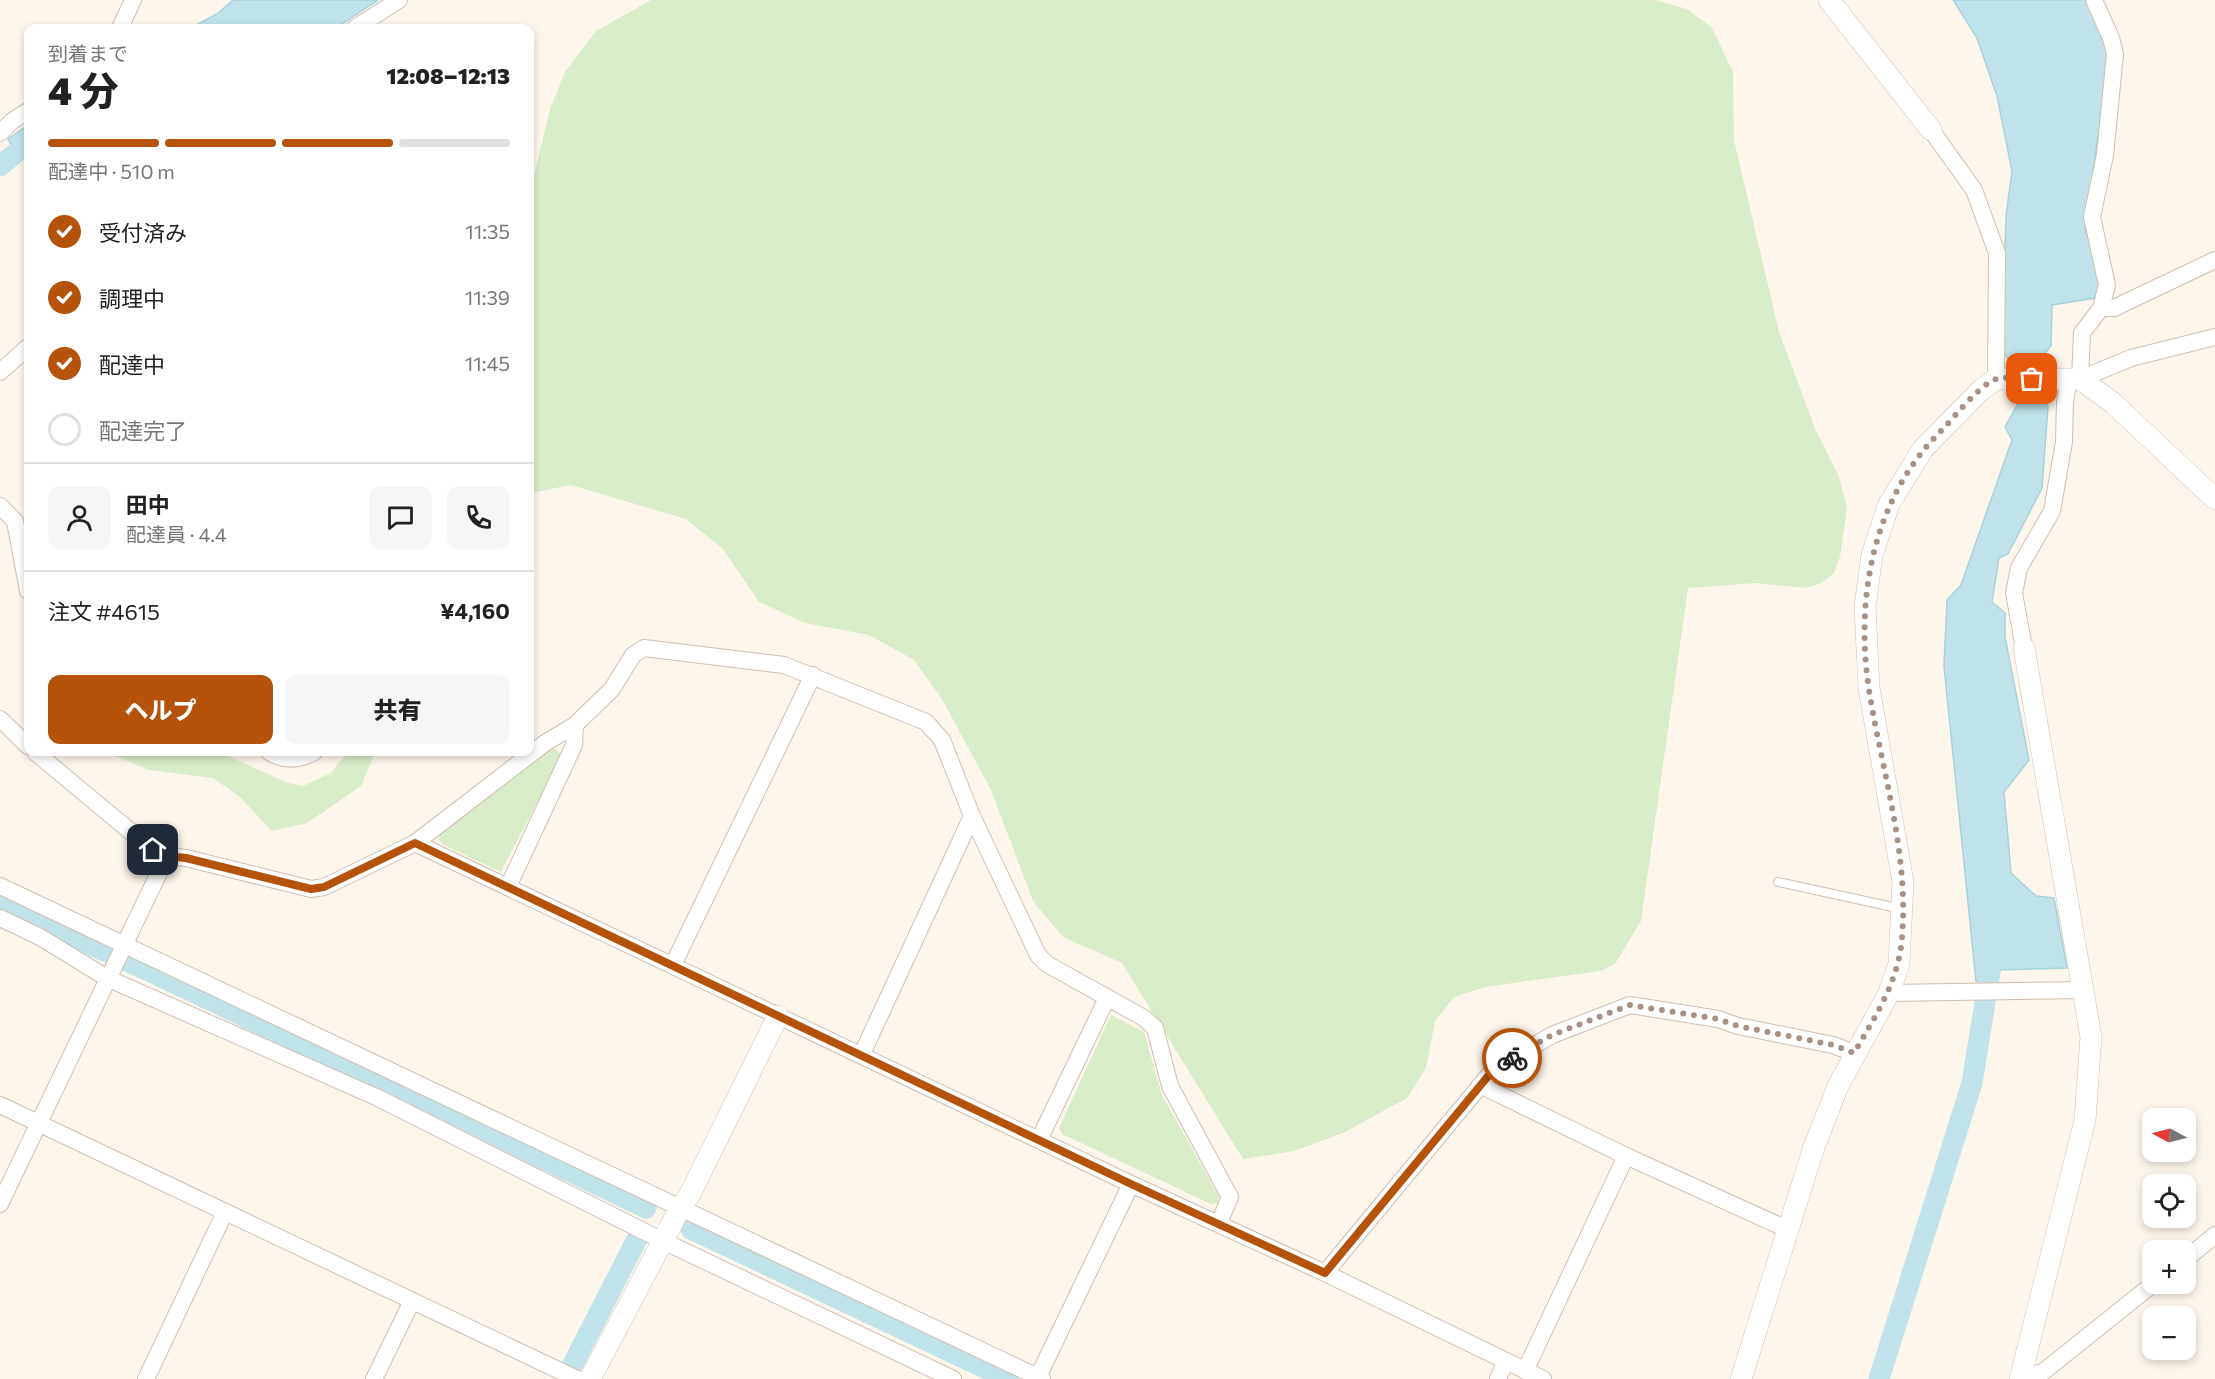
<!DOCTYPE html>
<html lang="ja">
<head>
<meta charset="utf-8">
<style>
	:root { --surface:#fff; --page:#f6f6f6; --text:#222; --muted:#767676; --line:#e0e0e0; --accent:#b45309 }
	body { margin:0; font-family:Commissioner,"Noto Sans JP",sans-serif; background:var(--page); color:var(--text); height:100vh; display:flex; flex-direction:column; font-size:22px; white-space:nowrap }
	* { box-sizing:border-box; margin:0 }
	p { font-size:20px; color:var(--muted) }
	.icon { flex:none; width:33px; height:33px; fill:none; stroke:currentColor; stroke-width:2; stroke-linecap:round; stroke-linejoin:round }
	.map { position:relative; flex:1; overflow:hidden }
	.side { position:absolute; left:24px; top:24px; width:510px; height:732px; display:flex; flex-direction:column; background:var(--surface); border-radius:12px; box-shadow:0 3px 9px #0003 }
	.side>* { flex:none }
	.needle { width:39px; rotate:277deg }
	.tools { position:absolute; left:2142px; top:1108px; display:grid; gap:12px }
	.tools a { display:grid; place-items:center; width:54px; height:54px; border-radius:12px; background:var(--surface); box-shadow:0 3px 9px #0003; font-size:30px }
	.pin { position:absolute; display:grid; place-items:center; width:51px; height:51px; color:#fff; margin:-26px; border-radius:12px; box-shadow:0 3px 9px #0006 }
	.courier { position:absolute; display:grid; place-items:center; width:60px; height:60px; margin:-30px; border:4px solid #b45309; border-radius:50%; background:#fff; color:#222; box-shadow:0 2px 8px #0007 }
	.headline em { font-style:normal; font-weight:800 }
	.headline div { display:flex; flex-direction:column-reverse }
	.headline { display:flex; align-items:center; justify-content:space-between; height:102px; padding:0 24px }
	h1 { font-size:39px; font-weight:800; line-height:45px }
	.bar { display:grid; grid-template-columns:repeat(4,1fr); gap:9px 6px; align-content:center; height:72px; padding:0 24px }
	.bar i { height:8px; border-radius:4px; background:var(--line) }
	.bar .active { background:var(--accent) }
	.bar p { grid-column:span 4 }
	.line { display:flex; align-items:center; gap:15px; padding:0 24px; border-top:2px solid var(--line) }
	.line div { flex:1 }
	.round { display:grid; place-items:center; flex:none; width:63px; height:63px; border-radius:12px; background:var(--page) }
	ol { padding:0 24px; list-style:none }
	li { display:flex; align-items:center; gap:18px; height:66px }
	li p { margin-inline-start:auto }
	li .icon { padding:6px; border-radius:50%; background:var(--accent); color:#fff; stroke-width:4 }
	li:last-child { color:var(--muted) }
	li i { width:33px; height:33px; border:3px solid var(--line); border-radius:50% }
	.primary-button { display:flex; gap:12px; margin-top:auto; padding:12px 24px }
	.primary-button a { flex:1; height:69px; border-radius:12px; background:var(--accent); color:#fff; font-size:24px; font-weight:800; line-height:69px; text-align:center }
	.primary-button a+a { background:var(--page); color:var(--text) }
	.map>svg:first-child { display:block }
	.green { fill:#d8ecc9 }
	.water { fill:#bfe3e8; stroke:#a5d3da; stroke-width:1.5 }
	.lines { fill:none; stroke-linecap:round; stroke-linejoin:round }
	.canal { stroke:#bfe3e8; stroke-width:21 }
	.service-casing { stroke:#d1beb0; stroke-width:10 }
	.minor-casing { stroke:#d1beb0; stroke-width:18 }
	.tertiary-casing { stroke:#d1beb0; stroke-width:22 }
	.service { stroke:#fff; stroke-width:8 }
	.minor { stroke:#fff; stroke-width:16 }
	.tertiary { stroke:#fff; stroke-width:21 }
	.done { stroke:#a89285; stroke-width:6; stroke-dasharray:0 10.8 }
	.route { stroke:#b45309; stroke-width:8 }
</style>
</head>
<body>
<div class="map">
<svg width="2215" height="1379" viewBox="0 0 2215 1379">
	<rect width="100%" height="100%" fill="#fdf6ec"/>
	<g class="green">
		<polygon points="651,0 1655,0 1687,9 1712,28 1733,72 1734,140 1779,332 1816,431 1839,477 1847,508 1840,557 1834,573 1821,583 1806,588 1756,583 1688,588 1641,921 1615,964 1601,971 1485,987 1454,997 1435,1021 1426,1068 1407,1098 1343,1133 1294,1151 1243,1159 1122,963 1063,937 1033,901 991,790 942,699 914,660 869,635 805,623 759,602 723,549 686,519 571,485 530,493 530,193 550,109 565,72 596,31"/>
		<polygon points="552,747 562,755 501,872 442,844 439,839 440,832"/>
		<polygon points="106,752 219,752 288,783 303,786 331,773 347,752 375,752 361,786 307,823 272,831 240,797 213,778 149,770"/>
		<polygon points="1111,1015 1144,1032 1162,1095 1218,1195 1218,1203 1211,1204 1062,1134 1059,1128"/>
	</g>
	<g class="water">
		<polygon points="233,0 378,0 336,28 191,28 217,14"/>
		<polygon points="1953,0 2088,0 2110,52 2085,228 2100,283 2095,298 2052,305 2051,346 2038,361 2009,361 2002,348 2006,216 2012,171 1997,96 1977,38"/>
		<polygon points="28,125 28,149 17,156 8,139"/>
		<polygon points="2021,390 2041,391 2048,407 2042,488 2008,554 1999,558 1992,602 2005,613 2005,637 2029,760 2004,792 2011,873 2036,896 2054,898 2067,968 2000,970 1997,983 1976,981 1944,666 1947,600 1961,585 2012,440 2005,427 2020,400"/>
	</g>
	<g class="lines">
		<g class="canal">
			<polyline points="0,166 28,143"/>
			<polyline points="0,904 153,973 646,1208"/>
			<polyline points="691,1229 1008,1379"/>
			<polyline points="573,1364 637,1239"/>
			<polyline points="1879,1379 1972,1083 1990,972"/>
		</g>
		<defs>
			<polyline id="service" points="1778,882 1902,909"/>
			<g id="minor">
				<polyline points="2094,0 2111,38 2115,54 2105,155 2092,217 2107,285 2101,308 2082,333 2080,379 2131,358 2215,337"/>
				<polyline points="120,28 133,0"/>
				<polyline points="355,28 399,0"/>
				<polyline points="1931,130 1974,190 1997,253 1996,379"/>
				<polyline points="0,133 12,121 28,111"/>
				<polyline points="2101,308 2114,308 2215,260"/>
				<polyline points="0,372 28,347"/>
				<polyline points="0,506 15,521 28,591"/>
				<polyline points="2024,648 2014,593 2019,568 2052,511 2064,442 2065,402 2069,379"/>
				<polyline points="0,719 28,746"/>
				<polyline points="35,752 154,851 167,856 186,858 311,889 324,887 415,843 545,743 575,725 612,689 633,655 644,648 784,665 926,722 942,740 972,816 1038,955 1047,964 1144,1018 1155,1028 1170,1086 1230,1197 1219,1223"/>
				<path d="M269,752C284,761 298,761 314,752"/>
				<polyline points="415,843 1131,1184 1325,1273 1543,1379"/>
				<polyline points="0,886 1042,1379"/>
				<polyline points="508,887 574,745 575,725"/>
				<polyline points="0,918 40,937 107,978 376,1097 663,1241 953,1379"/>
				<polyline points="673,965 813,675"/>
				<polyline points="1889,993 2084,990"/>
				<polyline points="862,1054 972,816"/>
				<polyline points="1480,1085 1626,1156 1789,1230"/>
				<polyline points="0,1105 577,1379"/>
				<polyline points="1039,1140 1107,998"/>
				<polyline points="0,1204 167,856"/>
				<polyline points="2186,1259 2215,1235"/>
				<polyline points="1325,1273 1494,1069 1552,1035 1630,1005 1718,1019 1738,1026 1833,1045 1854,1053"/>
				<polyline points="1525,1371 1626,1156"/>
				<polyline points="2020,1378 2043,1372 2153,1284"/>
				<polyline points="146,1379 225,1212"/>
				<polyline points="374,1379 412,1301"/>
				<polyline points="1037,1379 1131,1184"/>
				<polyline points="1498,1379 1506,1361"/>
			</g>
			<g id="tertiary">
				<polyline points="1829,0 1931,130"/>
				<polyline points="590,1379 678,1212 690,1194 778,1016"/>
				<polyline points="1741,1379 1814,1147 1838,1086 1889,993 1899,964 1903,882 1869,688 1865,607 1872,555 1889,504 1923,449 1981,390 1996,379 2080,379 2113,403 2215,499"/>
				<polyline points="2020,1379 2085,1120 2091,1037 2024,648"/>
			</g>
		</defs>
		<use href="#service" class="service-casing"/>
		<use href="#minor" class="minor-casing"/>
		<use href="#tertiary" class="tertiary-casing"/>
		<use href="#service" class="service"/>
		<use href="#minor" class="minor"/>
		<use href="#tertiary" class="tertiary"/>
	</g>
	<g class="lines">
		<path class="done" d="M1512,1058L1552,1035L1630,1005L1718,1019L1738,1026L1833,1045L1854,1053C1876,1015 1899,981 1902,937C1909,853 1882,772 1869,690C1855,598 1873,499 1940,432C1953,419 1980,384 1996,379C2006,376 2022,379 2032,379"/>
		<polyline class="route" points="153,850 167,856 186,858 311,889 324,887 415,843 1131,1184 1325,1273 1494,1069 1512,1058"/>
	</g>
</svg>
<div class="tools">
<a><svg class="needle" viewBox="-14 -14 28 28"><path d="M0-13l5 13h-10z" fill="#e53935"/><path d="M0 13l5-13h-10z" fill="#767676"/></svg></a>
<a><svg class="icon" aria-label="locate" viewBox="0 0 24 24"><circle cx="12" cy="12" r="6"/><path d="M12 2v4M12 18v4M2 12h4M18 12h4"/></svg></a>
<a>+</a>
<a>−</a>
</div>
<div class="pin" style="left:2032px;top:379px;background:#ea580c"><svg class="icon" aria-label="bag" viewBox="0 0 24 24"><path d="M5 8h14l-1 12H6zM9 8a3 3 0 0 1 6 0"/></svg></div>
<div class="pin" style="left:153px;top:850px;background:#1f2937"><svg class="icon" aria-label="home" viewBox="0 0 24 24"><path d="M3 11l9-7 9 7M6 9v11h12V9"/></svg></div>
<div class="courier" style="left:1512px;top:1058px"><svg class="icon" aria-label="bike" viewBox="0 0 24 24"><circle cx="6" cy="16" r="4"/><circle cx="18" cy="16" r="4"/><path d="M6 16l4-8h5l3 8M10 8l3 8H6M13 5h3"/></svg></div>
<section class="side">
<div class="headline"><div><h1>4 分</h1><p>到着まで</p></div><em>12:08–12:13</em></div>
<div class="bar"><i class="active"></i><i class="active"></i><i class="active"></i><i></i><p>配達中 · 510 m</p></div>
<ol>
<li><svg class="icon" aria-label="check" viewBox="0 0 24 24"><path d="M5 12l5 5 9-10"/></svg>受付済み<p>11:35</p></li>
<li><svg class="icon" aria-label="check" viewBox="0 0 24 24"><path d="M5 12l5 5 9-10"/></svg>調理中<p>11:39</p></li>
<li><svg class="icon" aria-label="check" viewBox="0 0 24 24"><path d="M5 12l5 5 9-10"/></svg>配達中<p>11:45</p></li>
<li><i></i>配達完了</li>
</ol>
<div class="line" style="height:108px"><a class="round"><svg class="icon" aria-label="person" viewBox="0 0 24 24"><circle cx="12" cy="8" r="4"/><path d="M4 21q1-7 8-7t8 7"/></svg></a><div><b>田中</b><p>配達員 · 4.4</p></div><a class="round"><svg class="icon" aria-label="chat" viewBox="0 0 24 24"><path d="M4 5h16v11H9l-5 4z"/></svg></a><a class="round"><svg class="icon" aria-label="phone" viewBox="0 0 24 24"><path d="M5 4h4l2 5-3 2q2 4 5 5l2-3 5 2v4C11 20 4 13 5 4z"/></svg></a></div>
<div class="line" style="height:78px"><div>注文 #4615</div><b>¥4,160</b></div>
<div class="primary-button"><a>ヘルプ</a><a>共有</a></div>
</section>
</div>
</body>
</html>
